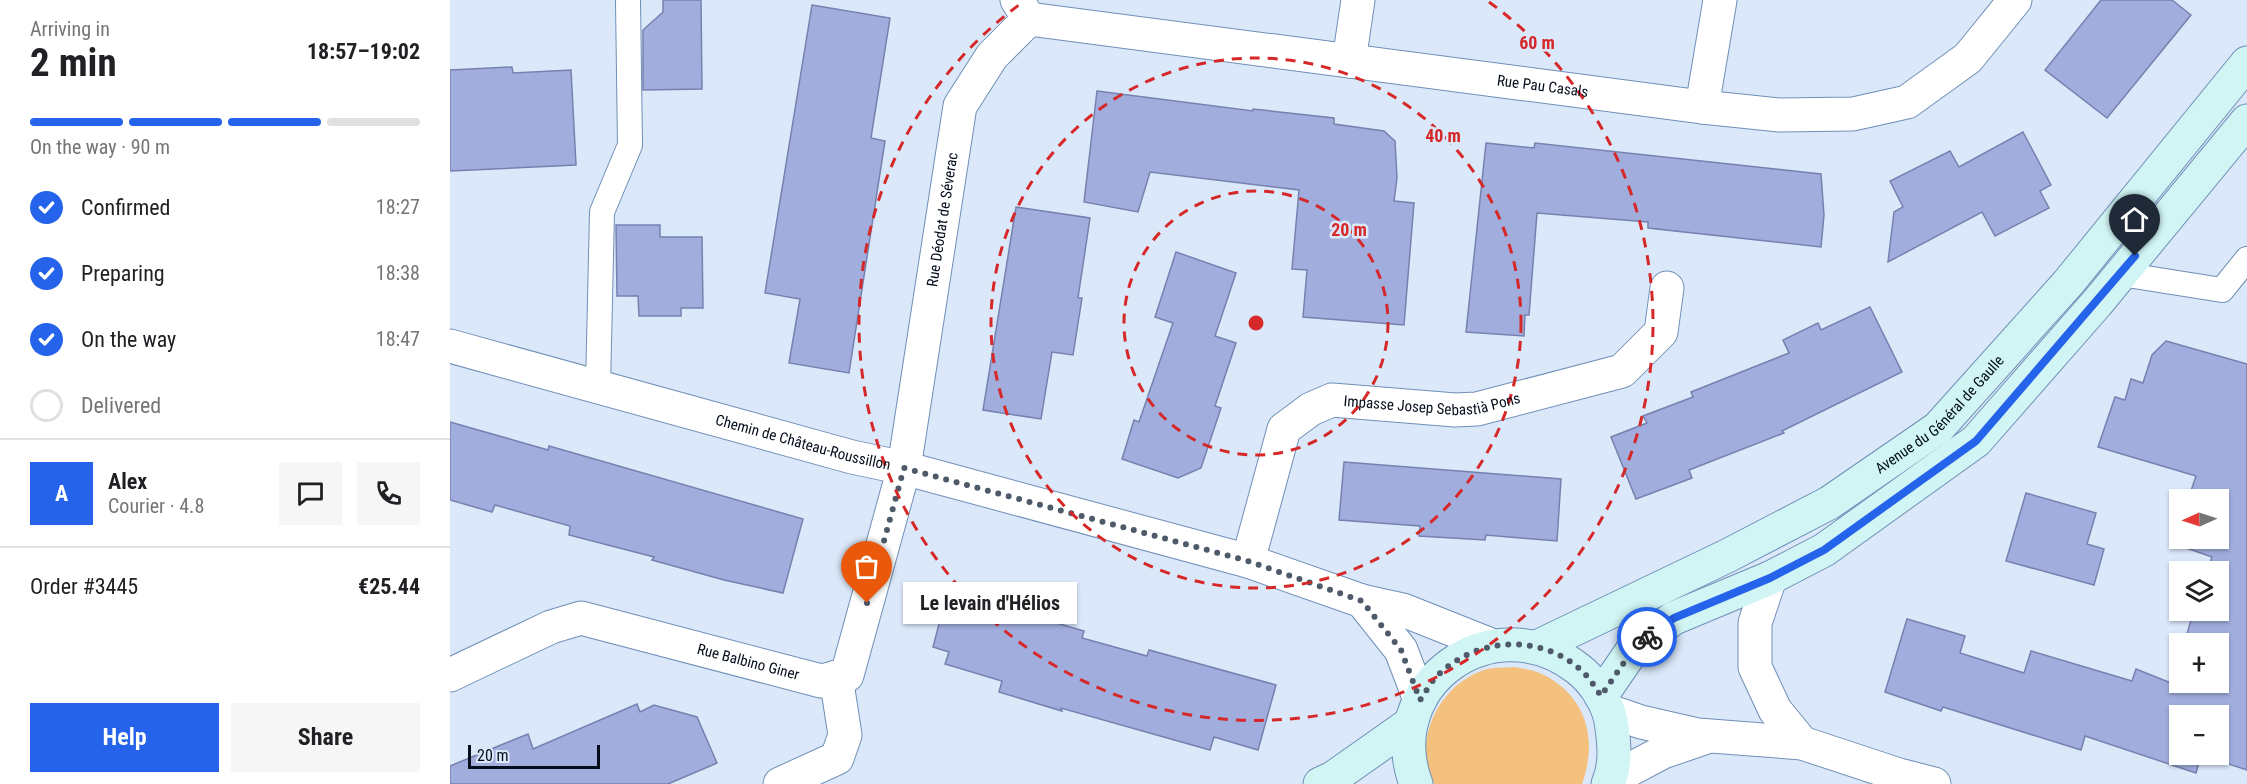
<!DOCTYPE html>
<html lang="en">
<head>
<meta charset="utf-8">
<style>
	:root { --surface:#fff; --page:#f6f6f6; --text:#202124; --muted:#757577; --line:#e0e0e0; --accent:#2563eb }
	body { margin:0; font-family:"Roboto Condensed",sans-serif; background:var(--page); color:var(--text); height:100vh; display:flex; flex-direction:column; font-size:22px; white-space:nowrap }
	* { box-sizing:border-box; margin:0 }
	p { font-size:20px; color:var(--muted) }
	.icon { flex:none; width:33px; height:33px; fill:none; stroke:currentColor; stroke-width:2; stroke-linecap:round; stroke-linejoin:round }
	.map { position:relative; flex:1; overflow:hidden }
	.sheet { display:flex; flex-direction:column; background:var(--surface); width:450px }
	.sheet>* { flex:none }
	.needle { width:39px; rotate:267deg }
	.fabs { position:absolute; left:1719px; top:489px; display:grid; gap:12px }
	.fabs a { display:grid; place-items:center; width:60px; height:60px; border-radius:0px; background:var(--surface); box-shadow:0 2px 4px #0004; font-size:30px }
	.scale { position:absolute; left:18px; bottom:15px; width:132px; box-sizing:border-box; padding-left:6px; border:3px solid #030d1b; border-top:0; font-size:16px; line-height:21px; white-space:nowrap; color:#030d1b; -webkit-text-stroke:4px #dae8fa; paint-order:stroke }
	.pin { position:absolute; display:grid; place-items:center; width:51px; height:51px; color:#fff; margin:-62px -26px; border-radius:50% 50% 50% 0; rotate:-45deg; box-shadow:0 0 6px #0007 }
	.pin .icon { rotate:45deg }
	.courier { position:absolute; display:grid; place-items:center; width:60px; height:60px; margin:-30px; border:4px solid #2563eb; border-radius:50%; background:#fff; color:#222; box-shadow:0 2px 8px #0007 }
	.bubble { position:absolute; height:42px; border-radius:0px; background:var(--surface); box-shadow:0 2px 4px #0004; font-size:20px; font-weight:700; line-height:42px; text-align:center }
	.overview em { font-style:normal; font-weight:700 }
	.overview div { display:flex; flex-direction:column-reverse }
	.overview { display:flex; align-items:center; justify-content:space-between; height:102px; padding:0 30px }
	h1 { font-size:39px; font-weight:700; line-height:45px }
	.bar { display:grid; grid-template-columns:repeat(4,1fr); gap:9px 6px; align-content:center; height:72px; padding:0 30px }
	.bar i { height:8px; border-radius:4px; background:var(--line) }
	.bar .current { background:var(--accent) }
	.bar p { grid-column:span 4 }
	.line { display:flex; align-items:center; gap:15px; padding:0 30px; border-top:2px solid var(--line) }
	.line div { flex:1 }
	.round { display:grid; place-items:center; flex:none; width:63px; height:63px; border-radius:0px; background:var(--page) }
	ol { padding:0 30px; list-style:none }
	li { display:flex; align-items:center; gap:18px; height:66px }
	li p { margin-inline-start:auto }
	li .icon { padding:6px; border-radius:50%; background:var(--accent); color:#fff; stroke-width:4 }
	li:last-child { color:var(--muted) }
	li i { width:33px; height:33px; border:3px solid var(--line); border-radius:50% }
	.cta { display:flex; gap:12px; margin-top:auto; padding:12px 30px }
	.cta a { flex:1; height:69px; border-radius:0px; background:var(--accent); color:#fff; font-size:24px; font-weight:700; line-height:69px; text-align:center }
	.cta a+a { background:var(--page); color:var(--text) }
	main { display:flex; flex:1; min-height:0 }
	.map>svg:first-child { display:block }
	.green { fill:#f3c07e }
	.building { fill:#a1addd; stroke:#7681af; stroke-width:1.5; fill-rule:evenodd }
	.lines { fill:none; stroke-linecap:round; stroke-linejoin:round }
	.service-casing { stroke:#6f8fb7; stroke-width:26 }
	.minor-casing { stroke:#6f8fb7; stroke-width:35 }
	.tertiary-casing { stroke:#6f8fb7; stroke-width:35 }
	.secondary-casing { stroke:#6f8fb7; stroke-width:35 }
	.service { stroke:#fff; stroke-width:24 }
	.minor { stroke:#fff; stroke-width:33 }
	.tertiary { stroke:#fff; stroke-width:33 }
	.secondary { stroke:#d1f5f4; stroke-width:33 }
	.done { stroke:#4e5a69; stroke-width:6; stroke-dasharray:0 10.8 }
	.route { stroke:#2563eb; stroke-width:8 }
	.ring { fill:none; stroke:#d62828; stroke-width:3; stroke-dasharray:10 8 }
	.labels { text-anchor:middle; dominant-baseline:central; stroke-width:5; stroke-linejoin:round; paint-order:stroke }
	.street-label { font-size:15px; fill:#030d1b; stroke:#dae8fa }
	.centre { fill:#d62828; stroke:#dae8fa; stroke-width:3 }
	.ring-label { font-size:18px; text-anchor:middle; font-weight:bold; fill:#d62828; stroke:#dae8fa; stroke-width:5; stroke-linejoin:round; paint-order:stroke }
</style>
</head>
<body>
<main>
<section class="sheet">
<div class="overview"><div><h1>2 min</h1><p>Arriving in</p></div><em>18:57–19:02</em></div>
<div class="bar"><i class="current"></i><i class="current"></i><i class="current"></i><i></i><p>On the way · 90 m</p></div>
<ol>
<li><svg class="icon" aria-label="check" viewBox="0 0 24 24"><path d="M5 12l5 5 9-10"/></svg>Confirmed<p>18:27</p></li>
<li><svg class="icon" aria-label="check" viewBox="0 0 24 24"><path d="M5 12l5 5 9-10"/></svg>Preparing<p>18:38</p></li>
<li><svg class="icon" aria-label="check" viewBox="0 0 24 24"><path d="M5 12l5 5 9-10"/></svg>On the way<p>18:47</p></li>
<li><i></i>Delivered</li>
</ol>
<div class="line" style="height:108px"><b class="round" style="background:var(--accent);color:#fff">A</b><div><b>Alex</b><p>Courier · 4.8</p></div><a class="round"><svg class="icon" aria-label="chat" viewBox="0 0 24 24"><path d="M4 5h16v11H9l-5 4z"/></svg></a><a class="round"><svg class="icon" aria-label="phone" viewBox="0 0 24 24"><path d="M5 4h4l2 5-3 2q2 4 5 5l2-3 5 2v4C11 20 4 13 5 4z"/></svg></a></div>
<div class="line" style="height:78px"><div>Order #3445</div><b>€25.44</b></div>
<div class="cta"><a>Help</a><a>Share</a></div>
</section>
<div class="map">
<svg width="1797" height="784" viewBox="0 0 1797 784">
	<rect width="100%" height="100%" fill="#dae8fa"/>
	<path class="green" d="M1065,667C1074,669 1084,670 1092,674C1137,696 1148,740 1132,784H984C960,740 991,682 1037,669C1046,667 1056,668 1065,667Z"/>
	<g class="building">
		<polygon points="213,0 251,0 252,89 193,90 193,30 213,12"/>
		<polygon points="1651,0 1722,0 1741,15 1657,118 1595,70"/>
		<polygon points="362,5 440,18 421,138 435,141 399,373 339,363 350,299 315,293"/>
		<polygon points="62,67 63,73 121,70 126,165 0,171 0,70"/>
		<polygon points="647,91 803,111 803,109 884,118 884,124 934,131 945,141 947,178 944,201 964,203 954,325 853,317 857,270 842,269 849,190 700,172 688,212 634,202"/>
		<polygon points="1573,132 1601,185 1590,191 1599,208 1545,236 1532,212 1438,262 1444,212 1453,207 1440,181 1500,151 1509,167"/>
		<polygon points="1036,143 1084,148 1085,143 1371,174 1374,215 1371,247 1198,228 1198,222 1087,213 1079,315 1075,315 1074,336 1016,332"/>
		<polygon points="566,207 640,218 628,298 632,298 623,355 602,352 591,419 533,410"/>
		<polygon points="166,225 210,225 210,237 252,237 253,308 231,308 231,316 189,316 188,296 167,296"/>
		<polygon points="726,252 786,273 765,336 786,343 765,406 771,408 751,468 728,478 672,459 684,420 689,422 723,323 705,317"/>
		<polygon points="1420,307 1452,372 1332,431 1334,433 1239,470 1242,478 1186,499 1161,437 1197,423 1193,416 1243,397 1241,392 1339,353 1333,340 1368,323 1371,330"/>
		<path d="M1716,341L1797,364V770L1751,755L1746,773L1635,736L1631,750L1493,707L1491,711L1435,692L1457,619L1515,636L1510,653L1574,673L1581,651L1682,681L1686,669L1721,683L1730,657V682H1768V644H1734L1744,610H1768V572H1757L1762,557L1725,544L1730,529V538H1768V500H1738L1746,476L1648,447L1665,397L1675,400L1681,379L1693,383L1702,355ZM1730,716H1768V754H1730Z"/>
		<polygon points="0,422 98,450 99,446 353,519 333,593 274,580 202,560 204,557 119,535 120,526 45,505 42,512 0,500"/>
		<polygon points="894,462 1111,479 1107,541 1036,535 1035,540 969,536 970,526 889,520"/>
		<polygon points="1576,493 1646,513 1637,544 1654,549 1644,585 1556,561"/>
		<polygon points="509,590 515,590 573,606 572,613 634,631 632,638 697,656 699,650 826,685 808,750 764,737 760,750 611,708 612,711 549,692 552,681 495,664 499,652 483,647 496,597"/>
		<polygon points="187,704 190,712 204,705 247,717 267,763 218,784 0,784 0,766 41,749 78,734 83,749"/>
	</g>
	<g class="lines">
		<defs>
			<g id="service">
				<polyline points="1671,274 1772,290 1797,259"/>
				<polyline points="148,387 152,212 180,145 178,1"/>
			</g>
			<g id="minor">
				<path id="s1" d="M579,19L1252,107L1330,115L1403,114L1457,102L1518,58L1565,0"/>
				<polyline points="899,61 908,0"/>
				<polyline points="1252,107 1270,0"/>
				<path id="s2" d="M798,561L834,429L861,409L882,400L1005,410L1027,409L1172,371L1211,332L1217,288"/>
				<path id="s3" d="M0,675L101,627L131,618L371,681L397,675L454,468L510,106L542,56L579,19L567,0"/>
				<polyline points="330,784 387,758 395,735 386,677"/>
			</g>
			<g id="tertiary">
				<path id="s4" d="M0,346L402,457L454,468L798,561L912,601L953,610L1041,645"/>
				<polyline points="1320,578 1305,623 1305,667 1325,710 1352,743"/>
				<polyline points="912,601 951,650 970,700"/>
				<polyline points="1159,711 1191,722 1248,735 1352,743 1449,775 1484,784"/>
				<polyline points="1160,780 1213,752 1257,737"/>
			</g>
			<g id="secondary">
				<path id="s5" d="M1087,647L1277,556L1379,503L1488,428L1618,283L1797,63"/>
				<polyline points="1151,696 1186,645 1224,618 1320,578 1374,550 1526,441 1647,303 1797,121"/>
				<polyline points="870,784 883,778 961,723"/>
				<path d="M966,784C929,685 1042,603 1127,668C1143,680 1157,701 1161,721C1164,741 1167,764 1158,784"/>
			</g>
		</defs>
		<use href="#service" class="service-casing"/>
		<use href="#minor" class="minor-casing"/>
		<use href="#tertiary" class="tertiary-casing"/>
		<use href="#secondary" class="secondary-casing"/>
		<use href="#service" class="service"/>
		<use href="#minor" class="minor"/>
		<use href="#tertiary" class="tertiary"/>
		<use href="#secondary" class="secondary"/>
	</g>
	<g class="lines">
		<path class="done" d="M417,603L454,468L798,561L912,601L951,650L970,700C976,692 981,681 989,674C1029,636 1095,633 1135,674C1141,680 1146,689 1151,696L1186,645L1197,637"/>
		<polyline class="route" points="1197,637 1224,618 1320,578 1374,550 1526,441 1685,256"/>
	</g>
	<g class="ring">
		<circle cx="806" cy="323" r="132"/>
		<circle cx="806" cy="323" r="265"/>
		<path d="M1039 2A397 397 0 1 1 573 2"/>
	</g>
	<g class="labels">
		<g class="street-label">
			<text stroke="none"><textPath href="#s1" startOffset="518">Rue Pau Casals</textPath></text>
			<text stroke="none"><textPath href="#s3" startOffset="884">Rue Déodat de Séverac</textPath></text>
			<text stroke="none"><textPath href="#s2" startOffset="294">Impasse Josep Sebastià Pons</textPath></text>
			<text stroke="none"><textPath href="#s5" startOffset="468">Avenue du Général de Gaulle</textPath></text>
			<text stroke="none"><textPath href="#s4" startOffset="366">Chemin de Château-Roussillon</textPath></text>
			<text stroke="none"><textPath href="#s3" startOffset="316">Rue Balbino Giner</textPath></text>
		</g>
	</g>
	<circle cx="806" cy="323" r="9" class="centre"/>
	<g class="ring-label">
		<text x="1087" y="49">60 m</text>
		<text x="993" y="142">40 m</text>
		<text x="899" y="236">20 m</text>
	</g>
</svg>
<div class="fabs">
<a><svg class="needle" viewBox="-14 -14 28 28"><path d="M0-13l5 13h-10z" fill="#e53935"/><path d="M0 13l5-13h-10z" fill="#757577"/></svg></a>
<a><svg class="icon" aria-label="layers" viewBox="0 0 24 24"><path d="M12 4l9 5-9 5-9-5zM3 14l9 5 9-5"/></svg></a>
<a>+</a>
<a>−</a>
</div>
<div class="scale">20 m</div>
<div class="pin" style="left:417px;top:603px;background:#ea580c"><svg class="icon" aria-label="bag" viewBox="0 0 24 24"><path d="M5 8h14l-1 12H6zM9 8a3 3 0 0 1 6 0"/></svg></div>
<div class="pin" style="left:1685px;top:256px;background:#1f2937"><svg class="icon" aria-label="home" viewBox="0 0 24 24"><path d="M3 11l9-7 9 7M6 9v11h12V9"/></svg></div>
<div class="courier" style="left:1197px;top:637px"><svg class="icon" aria-label="bike" viewBox="0 0 24 24"><circle cx="6" cy="16" r="4"/><circle cx="18" cy="16" r="4"/><path d="M6 16l4-8h5l3 8M10 8l3 8H6M13 5h3"/></svg></div>
<div class="bubble" style="left:453px;top:582px;width:174px">Le levain d'Hélios</div>
</div>
</main>
</body>
</html>
